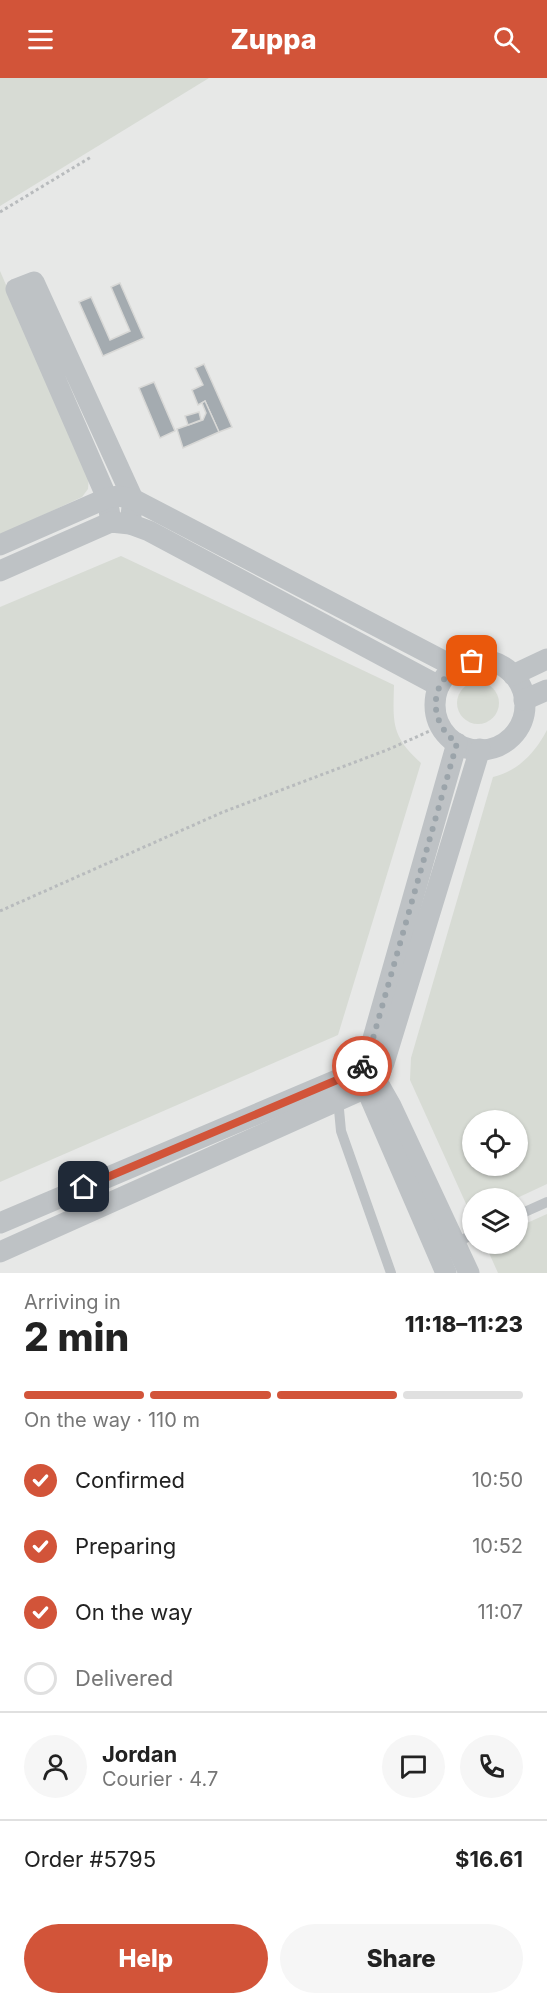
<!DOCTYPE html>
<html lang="en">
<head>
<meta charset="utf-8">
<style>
	:root { --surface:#fff; --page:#f6f6f6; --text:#222; --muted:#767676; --line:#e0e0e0; --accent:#d25439 }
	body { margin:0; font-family:Inter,sans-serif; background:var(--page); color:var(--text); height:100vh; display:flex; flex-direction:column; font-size:22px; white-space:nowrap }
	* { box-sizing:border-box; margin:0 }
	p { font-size:20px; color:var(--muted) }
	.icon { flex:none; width:33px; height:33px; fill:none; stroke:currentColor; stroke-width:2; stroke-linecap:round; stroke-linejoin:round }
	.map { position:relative; height:1195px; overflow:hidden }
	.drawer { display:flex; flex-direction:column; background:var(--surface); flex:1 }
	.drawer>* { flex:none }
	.fabs { position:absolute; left:462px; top:1032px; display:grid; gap:12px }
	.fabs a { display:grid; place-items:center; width:66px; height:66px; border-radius:50%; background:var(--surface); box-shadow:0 2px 4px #0004; font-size:30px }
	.pin { position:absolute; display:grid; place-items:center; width:51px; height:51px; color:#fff; margin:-26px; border-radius:12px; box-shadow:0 3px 9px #0006 }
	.courier { position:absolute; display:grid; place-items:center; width:60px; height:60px; margin:-30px; border:4px solid #d25439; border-radius:50%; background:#fff; color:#222; box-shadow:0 2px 8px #0007 }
	.summary em { font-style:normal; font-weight:800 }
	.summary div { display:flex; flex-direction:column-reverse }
	.summary { display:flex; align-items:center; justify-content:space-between; height:102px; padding:0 24px }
	h1 { font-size:39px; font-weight:800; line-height:45px }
	.bar { display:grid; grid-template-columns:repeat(4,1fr); gap:9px 6px; align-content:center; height:72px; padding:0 24px }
	.bar i { height:8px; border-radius:4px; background:var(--line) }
	.bar .selected { background:var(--accent) }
	.bar p { grid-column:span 4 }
	.line { display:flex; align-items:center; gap:15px; padding:0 24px; border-top:2px solid var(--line) }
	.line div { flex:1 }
	.round { display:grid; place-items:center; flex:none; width:63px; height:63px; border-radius:32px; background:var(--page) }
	ol { padding:0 24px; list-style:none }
	li { display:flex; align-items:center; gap:18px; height:66px }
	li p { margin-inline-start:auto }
	li .icon { padding:6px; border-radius:50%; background:var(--accent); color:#fff; stroke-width:4 }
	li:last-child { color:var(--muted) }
	li i { width:33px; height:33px; border:3px solid var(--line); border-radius:50% }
	.cta { display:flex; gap:12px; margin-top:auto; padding:12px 24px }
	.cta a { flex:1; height:69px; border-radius:36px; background:var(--accent); color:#fff; font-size:24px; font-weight:800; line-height:69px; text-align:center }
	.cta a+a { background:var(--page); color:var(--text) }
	header { display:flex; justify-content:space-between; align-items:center; height:78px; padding:0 24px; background:var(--accent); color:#fff; font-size:27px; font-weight:800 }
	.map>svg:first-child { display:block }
	.built { fill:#e7e8e7; fill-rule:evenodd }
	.green { fill:#d7dbd4; fill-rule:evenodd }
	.building { fill:#a4abb0; stroke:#d8d8d6; stroke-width:1.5 }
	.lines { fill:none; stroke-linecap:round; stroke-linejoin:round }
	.path { stroke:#b8bbbd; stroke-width:3; stroke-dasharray:3 3; stroke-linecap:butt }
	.service { stroke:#bec2c5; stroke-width:10 }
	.minor { stroke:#bec2c5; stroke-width:21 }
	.done { stroke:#9ba4aa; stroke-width:6; stroke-dasharray:0 10.8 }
	.route { stroke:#d25439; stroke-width:8 }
</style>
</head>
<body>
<header><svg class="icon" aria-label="menu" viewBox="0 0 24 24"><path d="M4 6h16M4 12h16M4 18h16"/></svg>Zuppa<svg class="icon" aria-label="search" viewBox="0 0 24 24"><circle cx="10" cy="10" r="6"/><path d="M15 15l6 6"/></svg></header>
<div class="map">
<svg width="547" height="1195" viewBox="0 0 547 1195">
	<rect width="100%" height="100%" fill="#f7f6f4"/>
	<path class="built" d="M0,0H547V1195H0ZM472,1042H518V1088H472ZM472,1120H518V1166H472Z"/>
	<g class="green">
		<polygon points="0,0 209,0 0,128"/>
		<polygon points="0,193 89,398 88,411 82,419 0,457"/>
		<path d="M121,478L394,607C393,645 391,658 421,685L338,957L0,1104V529Z"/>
		<circle cx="478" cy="625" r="21"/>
		<path d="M547,652V1106L517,1120H472V1139L410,1002L411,980L493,699C518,693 535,675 547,652ZM472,1042H518V1088H472Z"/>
		<polygon points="547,1136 547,1195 498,1195 485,1166 518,1166 518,1149"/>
	</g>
	<g class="building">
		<polygon points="120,205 144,260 103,278 79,224 91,219 110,262 130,253 111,209"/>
		<polygon points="204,286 232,349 219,354 205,323 198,327 192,312 203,307 195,290"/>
		<polygon points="154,304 175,353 160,360 139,310"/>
		<polygon points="205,323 219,354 183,370 177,351 203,342 206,335 202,325"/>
		<polygon points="199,334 201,342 188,347 185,338"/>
	</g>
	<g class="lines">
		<g class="path">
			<polyline points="0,134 91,79"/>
			<polyline points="0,833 223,734 387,672 441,648"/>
		</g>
		<g class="service">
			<polyline points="338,1021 341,1053 391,1195"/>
			<polyline points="518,1137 547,1124"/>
			<polyline points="455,1165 472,1157"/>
		</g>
		<g class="minor">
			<polyline points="111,444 107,420 16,211 34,204 133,421 130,446"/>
			<polyline points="0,467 107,420 118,418 133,421 455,589"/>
			<polyline points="0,493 111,444 130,446 149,453 439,608"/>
			<circle cx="480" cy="627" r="45"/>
			<polyline points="513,597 547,581"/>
			<polyline points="524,622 547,612"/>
			<polyline points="370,991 391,1028 469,1195"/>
			<polyline points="359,999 366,1010 446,1195"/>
			<polyline points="0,1145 356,994 366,985 457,665"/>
			<polyline points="0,1174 366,1010 377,1001 384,985 480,671"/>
		</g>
	</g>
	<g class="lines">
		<path class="done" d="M362,988L366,985L457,665C423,640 431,594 472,583"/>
		<polyline class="route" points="84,1109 356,994 362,988"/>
	</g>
</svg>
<div class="fabs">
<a><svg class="icon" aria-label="locate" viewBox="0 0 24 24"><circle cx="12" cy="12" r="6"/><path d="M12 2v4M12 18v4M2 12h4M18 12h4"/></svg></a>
<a><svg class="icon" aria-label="layers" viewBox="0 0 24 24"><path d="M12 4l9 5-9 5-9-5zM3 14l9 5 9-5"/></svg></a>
</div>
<div class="pin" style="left:472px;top:583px;background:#ea580c"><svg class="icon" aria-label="bag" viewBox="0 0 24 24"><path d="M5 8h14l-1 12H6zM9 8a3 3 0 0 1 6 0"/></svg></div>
<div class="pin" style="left:84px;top:1109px;background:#1f2937"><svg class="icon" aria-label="home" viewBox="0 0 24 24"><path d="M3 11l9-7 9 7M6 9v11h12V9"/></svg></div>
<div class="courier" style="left:362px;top:988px"><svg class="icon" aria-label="bike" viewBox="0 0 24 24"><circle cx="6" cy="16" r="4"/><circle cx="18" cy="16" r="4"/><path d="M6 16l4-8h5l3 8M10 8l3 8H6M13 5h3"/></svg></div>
</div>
<section class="drawer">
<div class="summary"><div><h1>2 min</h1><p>Arriving in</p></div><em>11:18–11:23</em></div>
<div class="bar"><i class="selected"></i><i class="selected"></i><i class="selected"></i><i></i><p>On the way · 110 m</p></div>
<ol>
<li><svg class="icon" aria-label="check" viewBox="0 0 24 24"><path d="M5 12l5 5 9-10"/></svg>Confirmed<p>10:50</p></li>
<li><svg class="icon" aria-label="check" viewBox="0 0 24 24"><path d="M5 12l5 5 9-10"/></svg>Preparing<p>10:52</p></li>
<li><svg class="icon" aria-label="check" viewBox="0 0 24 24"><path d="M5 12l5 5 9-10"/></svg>On the way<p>11:07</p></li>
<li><i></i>Delivered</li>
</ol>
<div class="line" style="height:108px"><a class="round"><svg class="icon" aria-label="person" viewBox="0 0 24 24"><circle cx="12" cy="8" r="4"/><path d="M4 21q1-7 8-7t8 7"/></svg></a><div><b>Jordan</b><p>Courier · 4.7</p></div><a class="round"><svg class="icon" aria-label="chat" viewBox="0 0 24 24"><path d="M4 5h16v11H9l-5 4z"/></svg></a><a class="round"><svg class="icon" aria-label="phone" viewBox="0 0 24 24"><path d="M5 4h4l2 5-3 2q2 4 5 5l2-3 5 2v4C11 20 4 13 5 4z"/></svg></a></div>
<div class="line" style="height:78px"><div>Order #5795</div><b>$16.61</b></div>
<div class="cta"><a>Help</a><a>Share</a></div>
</section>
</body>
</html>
